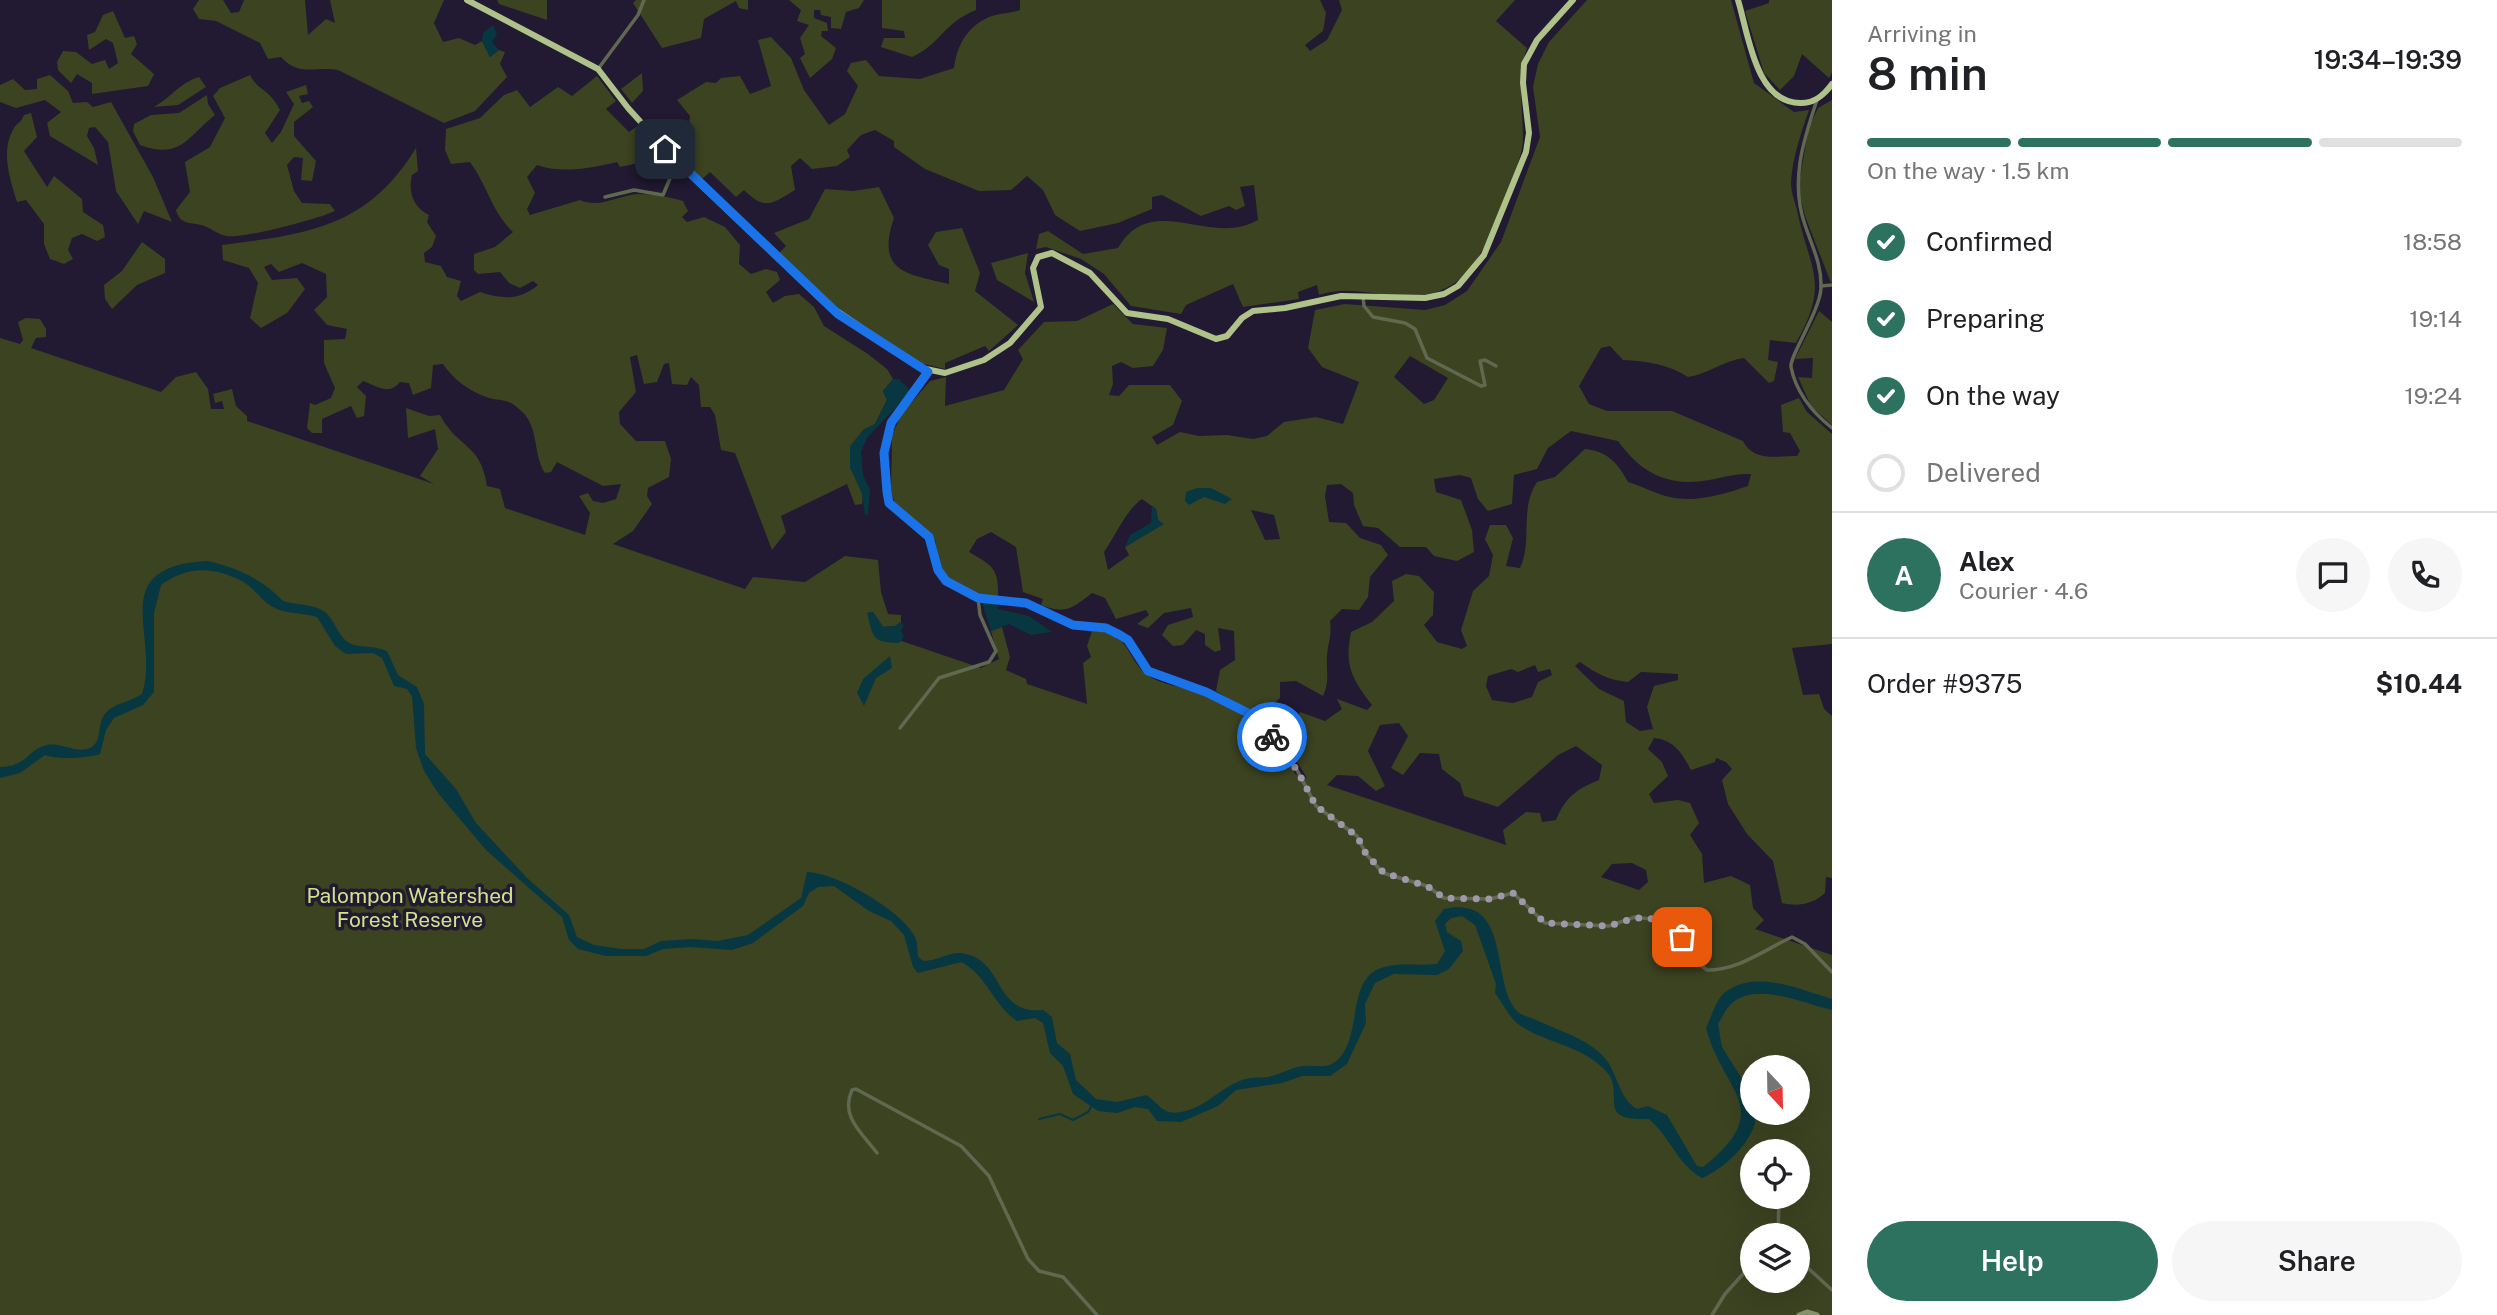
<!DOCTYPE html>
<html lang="en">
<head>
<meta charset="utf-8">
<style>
	:root { --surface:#fff; --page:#f6f6f6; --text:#202124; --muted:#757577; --line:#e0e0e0; --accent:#2d725e }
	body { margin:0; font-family:"Public Sans",sans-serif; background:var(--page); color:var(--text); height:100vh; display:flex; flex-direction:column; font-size:26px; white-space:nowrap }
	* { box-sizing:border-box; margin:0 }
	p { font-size:23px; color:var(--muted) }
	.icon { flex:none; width:38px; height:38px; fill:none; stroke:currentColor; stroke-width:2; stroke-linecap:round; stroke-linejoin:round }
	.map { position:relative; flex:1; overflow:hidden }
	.panel { display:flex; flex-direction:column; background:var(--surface); width:665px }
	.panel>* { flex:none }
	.needle { width:46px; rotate:158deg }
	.fabs { position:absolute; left:1740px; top:1055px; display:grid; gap:14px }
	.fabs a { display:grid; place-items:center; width:70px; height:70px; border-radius:50%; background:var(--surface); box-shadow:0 7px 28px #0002; font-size:35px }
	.pin { position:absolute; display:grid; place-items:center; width:60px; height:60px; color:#fff; margin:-30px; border-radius:14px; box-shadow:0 4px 10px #0006 }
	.courier { position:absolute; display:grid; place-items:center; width:70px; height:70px; margin:-35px; border:5px solid #1a73e8; border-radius:50%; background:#fff; color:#222; box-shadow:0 2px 9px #0007 }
	.summary em { font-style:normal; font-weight:600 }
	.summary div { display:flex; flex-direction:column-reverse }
	.summary { display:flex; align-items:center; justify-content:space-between; height:119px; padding:0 35px }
	h1 { font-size:46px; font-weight:600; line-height:52px }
	.bar { display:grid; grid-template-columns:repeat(4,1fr); gap:10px 7px; align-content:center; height:84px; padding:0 35px }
	.bar i { height:9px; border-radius:5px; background:var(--line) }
	.bar .on { background:var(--accent) }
	.bar p { grid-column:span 4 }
	.line { display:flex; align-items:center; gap:18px; padding:0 35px; border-top:2px solid var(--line) }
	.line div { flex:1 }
	.round { display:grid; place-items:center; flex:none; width:74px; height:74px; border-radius:37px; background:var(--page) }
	ol { padding:0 35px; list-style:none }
	li { display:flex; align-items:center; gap:21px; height:77px }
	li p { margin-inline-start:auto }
	li .icon { padding:7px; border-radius:50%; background:var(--accent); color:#fff; stroke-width:4 }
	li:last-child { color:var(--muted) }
	li i { width:38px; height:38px; border:4px solid var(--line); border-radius:50% }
	.cta { display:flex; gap:14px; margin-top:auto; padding:14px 35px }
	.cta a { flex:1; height:80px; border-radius:42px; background:var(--accent); color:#fff; font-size:28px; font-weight:600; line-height:80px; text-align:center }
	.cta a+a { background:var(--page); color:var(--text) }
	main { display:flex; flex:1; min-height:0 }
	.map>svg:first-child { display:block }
	.green { fill:#3c4321; fill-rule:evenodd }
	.water { fill:#073741 }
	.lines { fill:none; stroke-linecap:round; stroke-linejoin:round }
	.stream { stroke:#073741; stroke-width:2 }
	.minor { stroke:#606850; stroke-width:3.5 }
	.secondary { stroke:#85926c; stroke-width:5 }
	.trunk { stroke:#aec28a; stroke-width:6 }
	.done { stroke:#9f98ac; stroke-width:7; stroke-dasharray:0 12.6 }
	.route { stroke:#1a73e8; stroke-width:9 }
	.labels { text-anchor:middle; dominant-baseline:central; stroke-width:7; stroke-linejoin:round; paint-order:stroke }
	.park-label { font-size:21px; fill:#d0e38a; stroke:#221932 }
</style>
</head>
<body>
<main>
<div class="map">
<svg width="1832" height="1315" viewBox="0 0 1832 1315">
	<rect width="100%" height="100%" fill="#221932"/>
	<g class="green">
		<path d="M199,0H223L231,13L239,12L244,0H305L308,35L326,19L335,23L330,0H444L434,23L443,42L459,38L475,45L482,41L490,57L499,50L505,52L500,64L507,77L475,111L444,123L338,70C315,66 299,77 281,57L268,59L260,43L216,21L199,19L193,9Z"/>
		<polygon points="497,0 547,0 547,20 499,4"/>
		<polygon points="636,0 748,0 748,10 739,8 736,1 704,19 701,38 662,48 633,3"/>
		<polygon points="789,0 864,0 859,8 846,12 841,29 831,28 831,17 821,15 820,10 814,10 814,18 827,23 828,31 822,31 821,36 836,48 832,59 810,78 800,58 805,54 800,38 809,25 797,21 801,10"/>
		<path d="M882,0H976V10C943,23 941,44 912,57L881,47L884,38H905L904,31L882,28Z"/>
		<path d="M1020,0H1320L1326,13L1323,31L1305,45L1310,51L1327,40L1342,10L1339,0H1515L1496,21L1527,48C1516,79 1523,106 1523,138C1523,156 1513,176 1506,193C1490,234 1477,284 1429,294C1393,303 1355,282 1319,295L1317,285L1298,292L1299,299L1243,307L1233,284L1186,305L1181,314L1131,306L1104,274L1081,259L1046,247L1036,249L1039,234L1048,231L1083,254L1118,248C1152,190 1209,248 1258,220L1254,185L1240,187L1245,206L1236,210L1229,206L1201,216L1162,195L1152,197V209L1118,223L1080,231L1055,215L1043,190L1027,176L1011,190L979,191L925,169L894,147V141L875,130L861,135L847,150L850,157L837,166L812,169L800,158L791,166L795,190C772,204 765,211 744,190L736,197L710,172L701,180L675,156L685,147L690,116L677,100L706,82L716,83L721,78L740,76L750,94L771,86L758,40L771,37L791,58L804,90L829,125L845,114L858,86L847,71L851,63L866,60L879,76L920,79L954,68C957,46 966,28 987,18C996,13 1009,14 1020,10Z"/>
		<path d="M1587,0H1731L1754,83L1794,112L1809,110C1801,133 1792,159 1791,183C1791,192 1795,202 1797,210C1809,269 1831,282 1796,343L1770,340L1768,360L1778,362L1774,381L1769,383L1744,358C1723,361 1708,374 1688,377C1668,364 1646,361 1623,360L1610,346L1601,348L1579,386L1589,404L1607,411H1672L1743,441C1754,462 1776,456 1797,456L1800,451L1790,433L1783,432L1781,405L1799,398L1807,412L1832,434V644L1792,648L1803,695L1819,694L1824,709L1832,716V878L1826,877L1825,893C1813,904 1798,907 1782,903L1773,861L1747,834L1728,804L1722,780L1732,769L1726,762L1716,758L1715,762L1691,770C1682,753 1674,740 1654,738L1648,749L1662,762L1668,776L1649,794L1654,803L1678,800L1690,803L1699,823L1690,835L1702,854L1704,883L1731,876L1750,885L1753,908L1764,920L1755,929L1832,955V1315H0V338L20,344L23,340L18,322L26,318L40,319L46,329V337L36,338L31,348L161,392L176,377L196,372L208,389L211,409H224L222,401L215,403L213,394L232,389L236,406L247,416V421L434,484L420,476L438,449L435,429L408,438L406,408L429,416L440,415C458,449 481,443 487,486L500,489L505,508L585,535L590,513L579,496L588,493L593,501L603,503L616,499L621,484L603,486L557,462L551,472L545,473C532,453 540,425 519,409C505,397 501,402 486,397C468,390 454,380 443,364L433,365L431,388L413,395L409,383L400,382C389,396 377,386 363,381L357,387L366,396L364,416L357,418L351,406L322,419V433H312L307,428L310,403L315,405L331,398L335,388L324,363V340L345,339L347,329L327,325L314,310L327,297L326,274L302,263L279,272L271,264L264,267L272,280L297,278L305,289L287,313L261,328L250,318L258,283L249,268L223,260L222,245C307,234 367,228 416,148L418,171L412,175C408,192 413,207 429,215L427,222L436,236L432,247L424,253L425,262L441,266L447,277L461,281L457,296L461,301L480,292C502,299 519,301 538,285L533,281L520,288L509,283L500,272L478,274L474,270V254L495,247L513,232C492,212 487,185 470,162L451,164L445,150L446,129L480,118L504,95L517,90L530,107L558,87L572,96L597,76L616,101L606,109L629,132L636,127L656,148L648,161L620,167L617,162C593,168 559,174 537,165L527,177L535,193L527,209L530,215L580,200C600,209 618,195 639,194C654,194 669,197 683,201L688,211L682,217L687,222L704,217L725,227L740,245L739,264L751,274L766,269L777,272L780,280L766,292L773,303L785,296L799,294L814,307L824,326L868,354L887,369L893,379L883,391L887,400L875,424L863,430L850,467L863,494L862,504L855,505L847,484L781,516L786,532L772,550L735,453L721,450L715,415L710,407H701L699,385L691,377L687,385L672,384L669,363L664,364L657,382L644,384L637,355L630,357L636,392L619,412L620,424L636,441H665L671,459L669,477L648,488L647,496L652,504L633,531L613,544L745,589L753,577L805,582L845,556L878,560L881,592L888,614L901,615V622L895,626L883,627L873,612L868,613L872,631L981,668L999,659L991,631L1002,627L1010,657L1006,670L1026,679L1027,684L1087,704L1083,663L1091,657L1087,646L1092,631C1134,632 1124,661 1152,678C1167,686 1188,688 1204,694C1241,706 1280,738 1295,774L1307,778L1286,744L1304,735L1295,720L1300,712L1325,721L1342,709L1337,699L1367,710L1372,705C1352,679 1344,666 1351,632L1372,622L1394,601L1392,581L1406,574L1419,576L1434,592L1433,615L1424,625L1437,642L1462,649L1467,646L1461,630L1473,591L1489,576L1493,555L1485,539L1490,525H1506L1513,538L1506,566L1520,568C1533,540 1519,509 1537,482L1555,477L1585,449C1607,451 1618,463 1628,482C1642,486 1656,494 1670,497C1695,503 1725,494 1748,486L1751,474C1734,473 1719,479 1702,481C1664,486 1639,470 1618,441L1571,431L1548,448L1537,469L1514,475L1512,504L1488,511L1478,499L1471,478L1460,475L1434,479L1436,492L1461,500L1472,530L1474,552L1457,561L1434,556L1426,547H1400L1378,528L1363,526L1354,505L1353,493L1341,484L1327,485L1325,496L1329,522L1346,523L1360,538L1381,545L1388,555L1370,577L1368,597L1359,610L1342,609L1330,621C1332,636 1328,642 1327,656C1326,671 1330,681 1323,696L1296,681L1280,682V698L1266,711L1255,706L1250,712L1216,691L1220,670L1235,660L1234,631L1218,628L1221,650L1215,652L1205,645V634L1196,630L1183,645L1173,646L1162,635L1168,625L1193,617L1191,608L1164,613L1148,628L1137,624L1149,615L1146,610L1116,619L1105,598L1092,593C1072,608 1067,615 1041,605L1043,599L1023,592L1016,547L991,532L977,539L969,552C993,566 999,568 998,598L980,596L950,579L940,566L935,540L895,503L891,492L892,436L901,415L930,381L946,377L945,406L1004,390L1023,359L1018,350L1044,322L1077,321L1113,304L1133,324L1167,328L1163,350L1153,366L1133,368L1121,362L1112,366L1113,384L1109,395L1119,396L1129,385H1170L1182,401L1173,425L1152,437L1157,445L1180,432L1199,436L1227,435L1253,439L1267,436L1284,422L1316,417L1343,424L1359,382L1322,367L1308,348L1315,310L1345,304L1425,310L1445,305L1467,291L1501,242L1540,137L1533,87L1538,64L1549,42ZM1410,356L1448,378L1434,400L1424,404L1394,377ZM1142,499L1156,509L1158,520L1163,524L1125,547L1129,555L1108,570L1104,552C1116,535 1126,510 1142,499ZM1251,510L1274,515L1280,539L1265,540ZM1580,662C1597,674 1608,680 1628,682L1641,672L1678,674V680L1654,686L1647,707L1653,729L1640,731L1626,722L1624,701L1599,689L1575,666ZM1535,665L1538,672L1550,669L1552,675L1538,682L1532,697L1513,703L1492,700L1486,686L1488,676L1511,669L1518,672ZM1399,723L1408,736L1391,768L1403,775L1420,753L1439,754L1442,769L1460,783L1464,796L1498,807L1558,755L1576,746L1602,765L1599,780C1576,789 1565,798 1556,820L1542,822L1540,813L1526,812L1503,830L1506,845L1327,785L1337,775L1358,776L1376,791L1385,786L1368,751L1380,725ZM1632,863L1646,870L1648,882L1639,890L1601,877L1612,864ZM1752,1068H1797V1113H1752ZM1752,1152H1797V1197H1752ZM1752,1236H1797V1281H1752Z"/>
		<polygon points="1769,0 1832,0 1832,72 1829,78 1802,54 1794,76 1780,90 1764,73 1745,11 1769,3"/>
		<polygon points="113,11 125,38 134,36 137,44 131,54 154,74 148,86 92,94 92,83 77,74 71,83 58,70 57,62 63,51 76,52 92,64 105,60 109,69 118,63 113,43 106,39 89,50 87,35 95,32 103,15"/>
		<polygon points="642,73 643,91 632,103 621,89"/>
		<polygon points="50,75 68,91 73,103 87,102 93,107 111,102 153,177 172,222 144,211 138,224 116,191 108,142 95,127 89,128 87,136 94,148 98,165 50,136 47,123 61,112 45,100 16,108 0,102 0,85 13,79 25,90 37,89 37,79"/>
		<path d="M250,75C257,90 270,89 280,110L265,133L272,143L281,132L294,104L286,92L306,85L308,94L299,96L302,103L309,101L313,107L294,122V136L316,161L312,181L301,180L303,158L294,157L287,165L294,191L302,203L330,204L335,211C318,219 243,239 227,236C218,235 210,227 201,225C189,222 180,225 176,210L190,192L185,162L210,147L225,118L213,96L220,88Z"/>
		<path d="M199,77L206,87L178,105L154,107C173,96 178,84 199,77Z"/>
		<path d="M207,95L208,104L215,115C187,137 181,160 140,145L133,131L134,124L151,115L179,113Z"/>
		<polygon points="1832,100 1832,282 1831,283 1805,216 1798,188 1809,127 1818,108"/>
		<path d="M31,113L37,137L24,151L47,187L54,176L82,199L83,212L103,225L105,237L97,241L82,234L72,238L68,250L73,259L64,264L50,259L44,244V224L26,200L17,202C10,179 0,151 14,128C18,122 21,123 24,115Z"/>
		<path d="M879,187L894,218C876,271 905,274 949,284V269L939,265L928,245L936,232L962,228L980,273L975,291L1018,325L989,351L985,346L945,363V369L920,363L841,311L779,253L786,246L774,233L809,219L825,189L853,191Z"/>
		<polygon points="142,242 165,259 165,273 137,285 112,309 105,299 104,285 122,271"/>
		<polygon points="1028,253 1025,273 1034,302 997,280 991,263"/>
		<polygon points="1819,311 1832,322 1832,425 1811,406 1798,377 1812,378 1813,358 1795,359"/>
	</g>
	<g class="water">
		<polygon points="493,25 497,34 492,42 499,50 490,57 482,41 483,33"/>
		<polygon points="893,379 899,379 911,391 867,438 861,452 863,475 870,490 868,515 865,515 862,494 850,467 850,446 863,430 875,424 887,400 883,391"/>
		<polygon points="1197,488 1211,488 1232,499 1225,504 1204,497 1189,505 1185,501 1186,492"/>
		<polygon points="1152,506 1156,509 1158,520 1164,524 1125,547 1130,535 1151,523"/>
		<path d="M208,561C238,568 262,579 283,601C298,606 313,603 325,612C336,621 339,641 354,645C366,648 371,645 387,651L398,675L417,687L424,704L425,754L456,789L476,823L527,878L569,915L577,937L594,945L622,949H644L661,941L692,939L718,941L748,935L801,898L807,872C837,873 899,909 914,935C918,941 917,950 918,957L924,961C939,961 951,950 966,954C1005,963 994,1015 1043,1010L1052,1017L1057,1043L1070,1054L1076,1080L1096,1099L1117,1102L1146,1095C1159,1103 1163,1116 1181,1112C1205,1108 1220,1088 1242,1080C1250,1077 1260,1078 1268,1077C1281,1074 1292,1067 1304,1066C1315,1065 1325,1069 1335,1062C1366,1038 1342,973 1389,966C1405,963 1421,966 1437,964L1445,951L1435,921L1444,909C1514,894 1489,985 1518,1012C1523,1016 1533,1018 1538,1021C1558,1030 1584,1038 1600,1053C1619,1070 1616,1096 1637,1109L1648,1106L1667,1115L1697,1166L1703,1167C1777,1108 1723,1093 1706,1028C1711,1018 1716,1000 1724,993C1755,968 1800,990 1832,999V1010C1804,1004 1755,980 1730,1005C1725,1010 1722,1018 1718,1024L1722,1047L1752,1095V1113H1756C1757,1139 1724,1169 1702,1178C1677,1164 1671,1138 1649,1119C1591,1121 1629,1093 1604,1069C1579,1044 1544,1043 1518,1024C1509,1017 1502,1002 1495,993L1496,984L1475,925L1462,916L1451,918L1445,924L1447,932L1461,941L1463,951L1449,969L1437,975L1394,974L1375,983L1365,1004L1366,1023L1347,1064L1330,1076H1302L1282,1083L1236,1090L1218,1106L1181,1122L1157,1121L1148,1109L1135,1107L1117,1113L1098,1111L1073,1094L1063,1066L1050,1053L1043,1023L1035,1018L1017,1021C994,1006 986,974 961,962L918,973L913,967L904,935L891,921L869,911L834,886L818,887L809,893L803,906L753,943L732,950L690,947L663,949L646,956H606L578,949L569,940L562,917L486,850L438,793L424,771L416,748L412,696L407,689L394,686L382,658L373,653L346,654L335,646L317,617C302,612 285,615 271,606C260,599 253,587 242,581C212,566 187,566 161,585L154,613V692L143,705L114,718L106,730L100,754C90,758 55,760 45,755L20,773L0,778V767C29,766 26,750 47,745C61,742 77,754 90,748C101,743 98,729 102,719C109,703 129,703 142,694C161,637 103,566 208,561Z"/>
		<polygon points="982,602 998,603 998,609 1029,616 1052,632 1031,635 1009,624 991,631"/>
		<path d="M873,612L883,627L895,626L901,622L904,626L901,631L904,637L899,643C871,642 874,638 867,613Z"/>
		<polygon points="890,656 892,668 876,678 864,706 857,693 863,679"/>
		<polygon points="1295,720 1306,745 1298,749 1292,739 1277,728 1280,722"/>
	</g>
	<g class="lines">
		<polyline class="stream" points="1039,1119 1060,1114 1073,1120 1088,1112 1091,1107"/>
		<g class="minor">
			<polyline points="598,69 638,15 644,0"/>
			<path d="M1817,100C1803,141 1790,182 1805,225C1812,246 1822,265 1821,288C1820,311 1789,357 1791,367C1796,392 1813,413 1832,428"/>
			<polyline points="605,197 634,190 663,195 677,162"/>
			<polyline points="1821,286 1832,285"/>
			<polyline points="1363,297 1364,306 1373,317 1405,323 1415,329 1427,358 1481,386 1485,385 1480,361 1485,360 1496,366"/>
			<path d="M928,372L891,423L884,453L887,492L889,503L928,537L938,570L946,581L978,598L1026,603L1073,625L1106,628L1128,640L1148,671L1206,693L1254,717L1297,770L1316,806L1357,836L1366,854L1383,873L1427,886L1444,898L1490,899L1513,893L1545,923L1609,926L1635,917L1658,920L1682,937L1698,963L1707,970C1739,970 1764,950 1792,937L1805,944L1832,972"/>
			<polyline points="900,728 939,678 989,662 996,651 980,615 978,598"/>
			<path d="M877,1153C861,1132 840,1116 852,1090L856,1089L961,1146L989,1176L1028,1259L1039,1271L1063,1277L1097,1315"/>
			<polyline points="1778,1236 1779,1197"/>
			<polyline points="1797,1258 1832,1290"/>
			<polyline points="1712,1315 1725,1294 1752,1264"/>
		</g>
		<polyline class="secondary" points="1799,1315 1807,1312 1817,1315"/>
		<g class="trunk">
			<polyline points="467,0 598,69 628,108 677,162 825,303 921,368 945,373 984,360 1010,343 1041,307 1033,268 1038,257 1052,253 1090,273 1127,313 1168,319 1216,339 1227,336 1242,318 1253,311 1285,308 1341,296 1425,298 1444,294 1458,286 1484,255 1526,152 1529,133 1523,83 1524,64 1537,40 1573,0"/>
			<path d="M1738,0C1748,32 1755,104 1801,103C1815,103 1824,95 1832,84"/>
		</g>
	</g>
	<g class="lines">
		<polyline class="done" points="1272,737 1297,770 1316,806 1357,836 1366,854 1384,873 1427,886 1444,898 1490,899 1513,893 1545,923 1609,926 1634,918 1646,918 1658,920 1682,937"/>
		<polyline class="route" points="665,149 838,314 928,372 891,423 884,453 887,492 889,503 929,537 938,570 946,581 978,598 1026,603 1073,625 1106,628 1120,635 1128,640 1148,671 1206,692 1248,713 1272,737"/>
	</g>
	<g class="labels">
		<g class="park-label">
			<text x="410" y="895">Palompon Watershed<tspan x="410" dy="24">Forest Reserve</tspan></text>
		</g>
	</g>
</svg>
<div class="fabs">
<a><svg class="needle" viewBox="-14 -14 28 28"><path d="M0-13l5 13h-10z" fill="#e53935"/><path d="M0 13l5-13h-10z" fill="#757577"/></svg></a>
<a><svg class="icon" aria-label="locate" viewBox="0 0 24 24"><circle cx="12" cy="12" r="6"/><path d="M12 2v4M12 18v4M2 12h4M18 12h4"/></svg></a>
<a><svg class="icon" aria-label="layers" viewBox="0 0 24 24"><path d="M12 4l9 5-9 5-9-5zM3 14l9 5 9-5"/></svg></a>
</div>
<div class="pin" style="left:1682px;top:937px;background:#ea580c"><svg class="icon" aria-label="bag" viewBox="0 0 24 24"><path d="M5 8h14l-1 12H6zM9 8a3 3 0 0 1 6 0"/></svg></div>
<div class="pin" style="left:665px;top:149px;background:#1f2937"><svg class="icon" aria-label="home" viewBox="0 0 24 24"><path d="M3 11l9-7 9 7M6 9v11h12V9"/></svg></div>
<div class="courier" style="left:1272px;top:737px"><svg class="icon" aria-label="bike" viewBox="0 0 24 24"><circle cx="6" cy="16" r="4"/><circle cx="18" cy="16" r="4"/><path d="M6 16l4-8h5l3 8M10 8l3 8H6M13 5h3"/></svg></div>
</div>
<section class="panel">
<div class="summary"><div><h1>8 min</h1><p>Arriving in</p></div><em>19:34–19:39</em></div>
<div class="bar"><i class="on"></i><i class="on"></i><i class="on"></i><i></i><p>On the way · 1.5 km</p></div>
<ol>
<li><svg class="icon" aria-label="check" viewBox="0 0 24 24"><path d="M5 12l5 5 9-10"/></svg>Confirmed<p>18:58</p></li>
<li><svg class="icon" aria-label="check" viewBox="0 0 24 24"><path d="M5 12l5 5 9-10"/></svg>Preparing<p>19:14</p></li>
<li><svg class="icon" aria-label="check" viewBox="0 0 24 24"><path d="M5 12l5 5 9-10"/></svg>On the way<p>19:24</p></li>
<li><i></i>Delivered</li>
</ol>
<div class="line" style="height:126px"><b class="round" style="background:var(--accent);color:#fff">A</b><div><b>Alex</b><p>Courier · 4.6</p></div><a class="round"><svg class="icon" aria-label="chat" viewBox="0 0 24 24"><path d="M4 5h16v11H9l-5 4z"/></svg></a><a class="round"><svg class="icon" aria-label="phone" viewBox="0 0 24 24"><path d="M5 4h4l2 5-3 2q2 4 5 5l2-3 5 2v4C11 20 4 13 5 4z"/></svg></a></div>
<div class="line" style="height:91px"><div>Order #9375</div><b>$10.44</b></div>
<div class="cta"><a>Help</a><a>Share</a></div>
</section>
</main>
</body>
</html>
